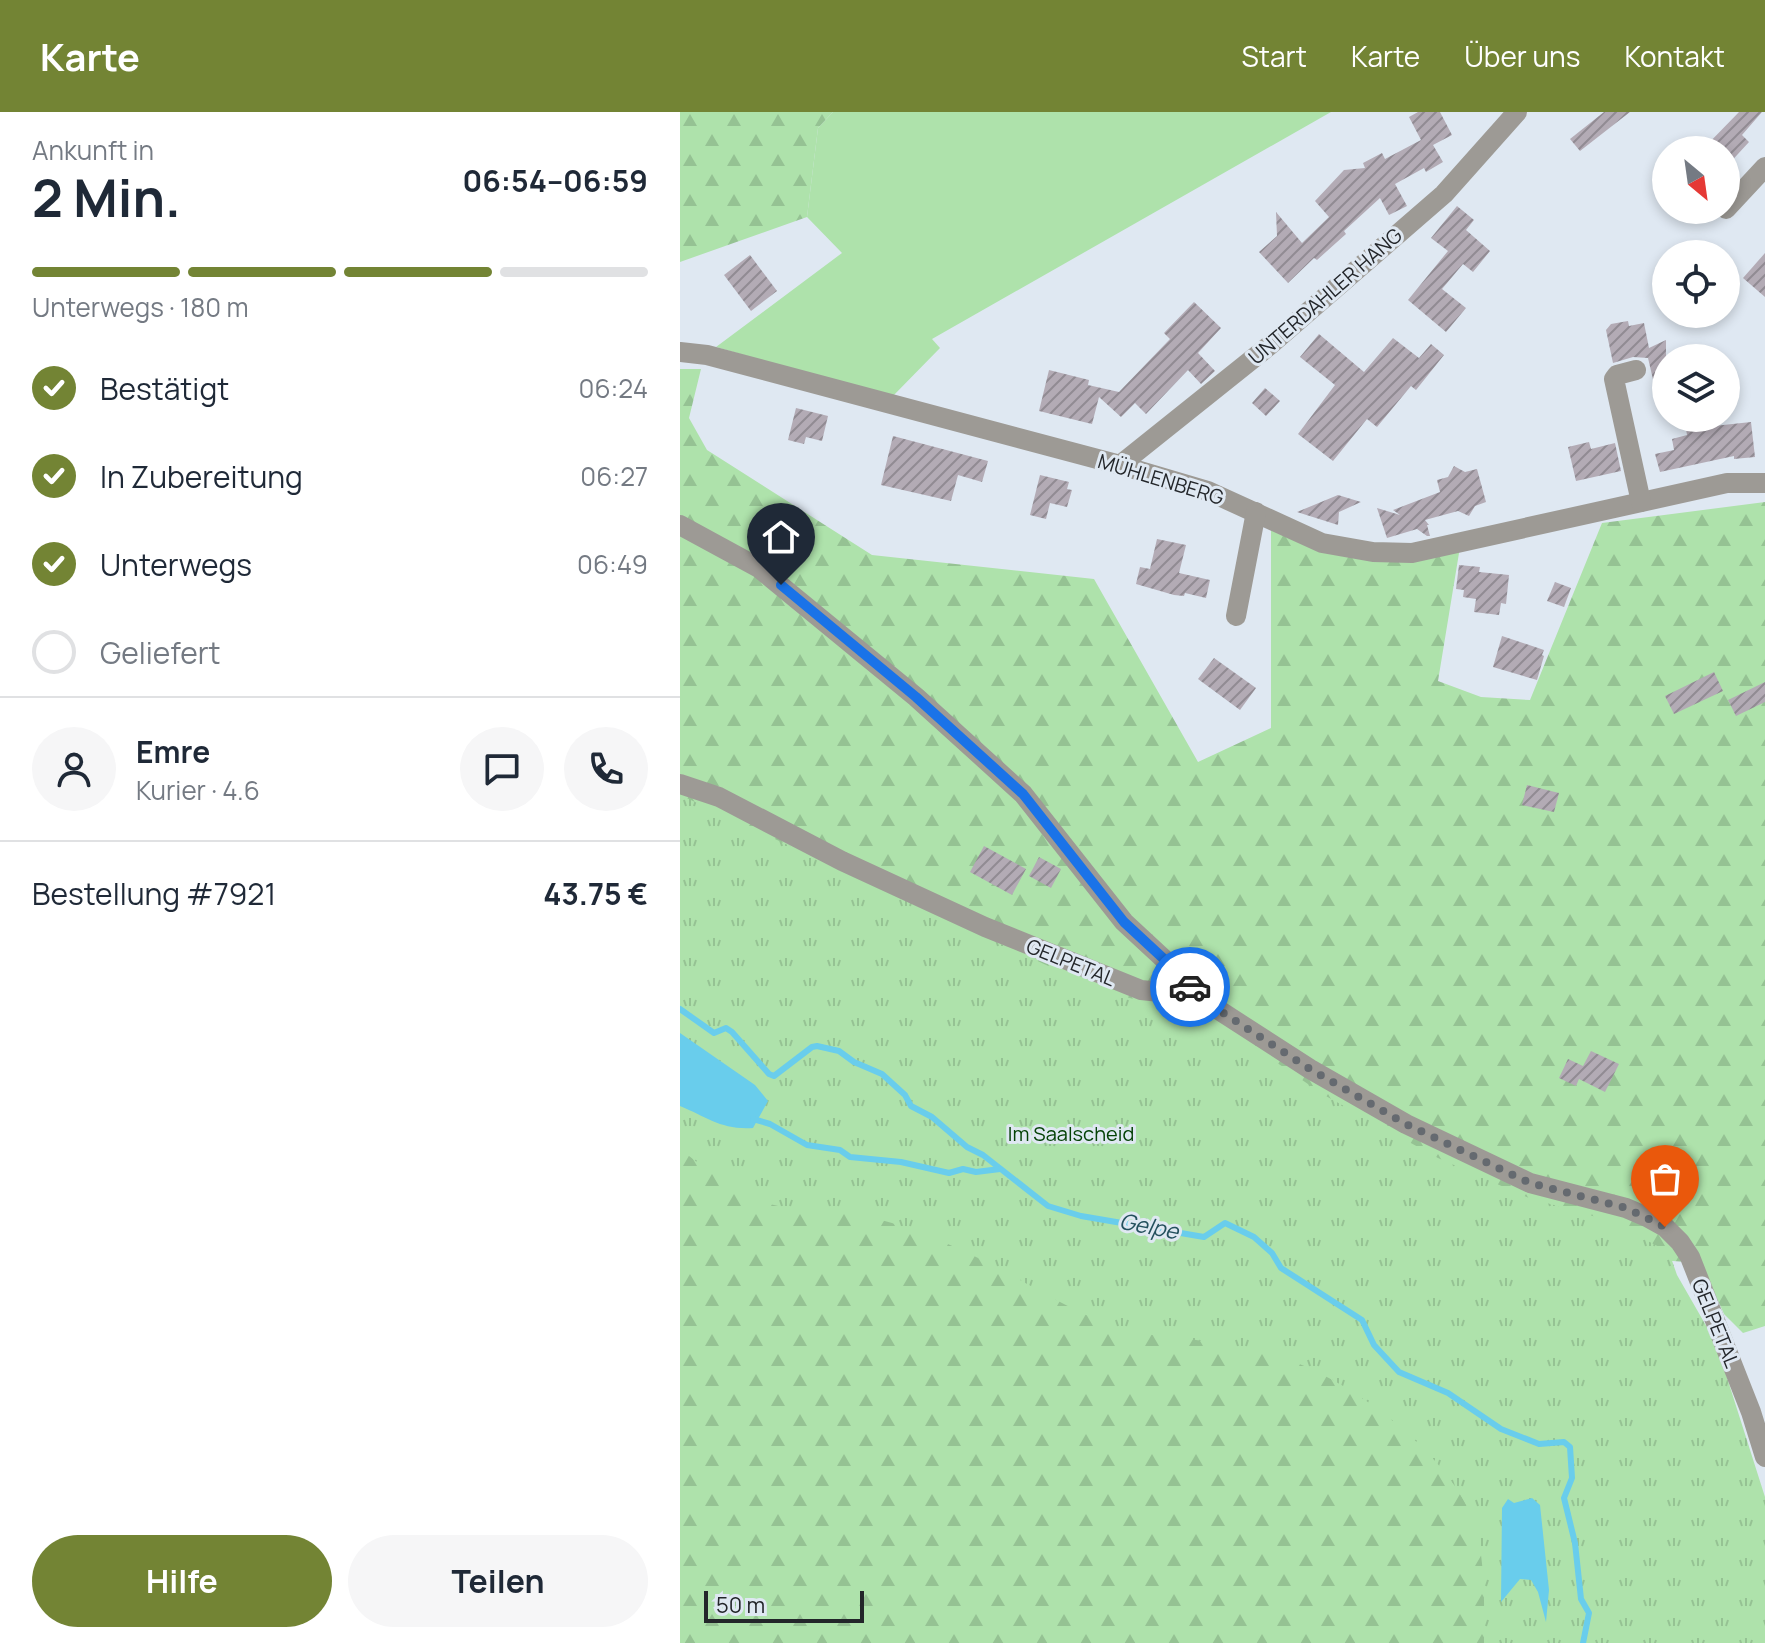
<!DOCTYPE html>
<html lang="de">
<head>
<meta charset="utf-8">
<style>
	:root { --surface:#fff; --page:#f6f6f7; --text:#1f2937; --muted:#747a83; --line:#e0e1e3; --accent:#738434 }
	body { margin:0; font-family:Manrope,sans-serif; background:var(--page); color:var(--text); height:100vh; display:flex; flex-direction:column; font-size:30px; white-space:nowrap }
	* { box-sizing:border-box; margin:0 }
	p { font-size:26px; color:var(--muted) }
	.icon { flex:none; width:44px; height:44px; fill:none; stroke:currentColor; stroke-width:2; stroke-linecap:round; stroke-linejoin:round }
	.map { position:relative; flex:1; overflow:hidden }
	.drawer { display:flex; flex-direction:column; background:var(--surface); width:680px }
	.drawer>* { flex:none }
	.needle { width:52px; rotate:151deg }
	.tools { position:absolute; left:972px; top:24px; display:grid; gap:16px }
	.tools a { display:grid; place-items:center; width:88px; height:88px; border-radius:50%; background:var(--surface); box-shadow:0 4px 12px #0003; font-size:40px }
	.scale { position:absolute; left:24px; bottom:20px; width:160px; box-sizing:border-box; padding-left:8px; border:4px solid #23262a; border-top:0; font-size:22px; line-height:28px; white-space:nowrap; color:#23262a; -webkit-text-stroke:6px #dfe8f2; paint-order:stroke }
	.pin { position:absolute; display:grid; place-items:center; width:68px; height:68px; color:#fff; margin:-82px -34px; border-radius:50% 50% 50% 0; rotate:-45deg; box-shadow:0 0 8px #0007 }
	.pin .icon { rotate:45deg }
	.courier { position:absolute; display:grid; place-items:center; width:80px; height:80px; margin:-40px; border:6px solid #1a73e8; border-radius:50%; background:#fff; color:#222; box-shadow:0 2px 10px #0007 }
	.head em { font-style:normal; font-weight:700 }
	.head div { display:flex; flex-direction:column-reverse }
	.head { display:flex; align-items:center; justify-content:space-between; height:136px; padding:0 32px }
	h1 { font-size:52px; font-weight:700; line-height:60px }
	.bar { display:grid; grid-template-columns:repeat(4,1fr); gap:12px 8px; align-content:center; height:96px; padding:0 32px }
	.bar i { height:10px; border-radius:6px; background:var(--line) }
	.bar .current { background:var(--accent) }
	.bar p { grid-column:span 4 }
	.line { display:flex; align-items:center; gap:20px; padding:0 32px; border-top:2px solid var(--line) }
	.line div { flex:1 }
	.round { display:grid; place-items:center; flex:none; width:84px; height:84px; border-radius:42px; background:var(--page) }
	ol { padding:0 32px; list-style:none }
	li { display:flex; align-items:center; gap:24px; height:88px }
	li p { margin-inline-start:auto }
	li .icon { padding:8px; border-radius:50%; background:var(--accent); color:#fff; stroke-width:4 }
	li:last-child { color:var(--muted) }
	li i { width:44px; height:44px; border:4px solid var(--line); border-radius:50% }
	.primary-button { display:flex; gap:16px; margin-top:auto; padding:16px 32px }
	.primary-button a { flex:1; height:92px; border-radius:48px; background:var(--accent); color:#fff; font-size:32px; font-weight:700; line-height:92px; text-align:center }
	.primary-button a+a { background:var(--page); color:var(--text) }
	header { display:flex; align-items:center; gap:48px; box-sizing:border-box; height:112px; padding:0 40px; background:var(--accent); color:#fff }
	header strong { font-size:38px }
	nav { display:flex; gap:44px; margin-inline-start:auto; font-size:28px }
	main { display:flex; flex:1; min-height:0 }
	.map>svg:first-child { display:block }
	.grass { fill:#aee2ab }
	.forest { fill:url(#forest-firs) }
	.park { fill:url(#park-tufts) }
	.water { fill:#69cdec }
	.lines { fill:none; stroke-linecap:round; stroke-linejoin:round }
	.stream { stroke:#69cdec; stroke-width:6 }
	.building { fill:url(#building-hatch) }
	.minor { stroke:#9d9a95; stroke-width:20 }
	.done { stroke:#656a70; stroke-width:8; stroke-dasharray:0 14.4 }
	.route { stroke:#1a73e8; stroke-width:10 }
	.labels { text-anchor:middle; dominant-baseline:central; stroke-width:6; stroke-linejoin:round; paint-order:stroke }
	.street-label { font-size:20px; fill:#23262a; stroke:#dfe8f2 }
	.park-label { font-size:20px; fill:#044205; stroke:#dfe8f2 }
	.water-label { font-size:22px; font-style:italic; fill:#24505d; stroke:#dfe8f2 }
</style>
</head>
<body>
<header>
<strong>Karte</strong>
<nav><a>Start</a><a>Karte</a><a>Über uns</a><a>Kontakt</a></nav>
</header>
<main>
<section class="drawer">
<div class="head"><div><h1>2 Min.</h1><p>Ankunft in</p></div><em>06:54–06:59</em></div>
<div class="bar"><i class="current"></i><i class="current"></i><i class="current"></i><i></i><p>Unterwegs · 180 m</p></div>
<ol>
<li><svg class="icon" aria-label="check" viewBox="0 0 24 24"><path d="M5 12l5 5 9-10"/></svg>Bestätigt<p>06:24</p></li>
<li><svg class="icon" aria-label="check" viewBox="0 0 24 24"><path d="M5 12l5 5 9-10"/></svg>In Zubereitung<p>06:27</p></li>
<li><svg class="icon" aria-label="check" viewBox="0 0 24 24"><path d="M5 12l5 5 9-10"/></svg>Unterwegs<p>06:49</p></li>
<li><i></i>Geliefert</li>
</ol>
<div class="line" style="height:144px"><a class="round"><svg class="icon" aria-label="person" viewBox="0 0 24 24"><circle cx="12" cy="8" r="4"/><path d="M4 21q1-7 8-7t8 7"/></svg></a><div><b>Emre</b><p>Kurier · 4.6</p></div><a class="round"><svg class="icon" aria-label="chat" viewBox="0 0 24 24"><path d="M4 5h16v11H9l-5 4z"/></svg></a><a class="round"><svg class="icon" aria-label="phone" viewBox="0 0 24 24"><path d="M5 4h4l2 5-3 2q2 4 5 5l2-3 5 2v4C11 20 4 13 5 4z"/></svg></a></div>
<div class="line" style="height:104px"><div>Bestellung #7921</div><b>43.75 €</b></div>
<div class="primary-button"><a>Hilfe</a><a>Teilen</a></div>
</section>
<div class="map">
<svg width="1085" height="1531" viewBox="0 0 1085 1531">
	<defs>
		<pattern id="forest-firs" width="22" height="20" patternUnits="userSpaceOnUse" patternTransform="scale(2)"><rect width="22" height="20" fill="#aee2ab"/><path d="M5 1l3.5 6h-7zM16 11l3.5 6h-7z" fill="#95c293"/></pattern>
		<pattern id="park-tufts" width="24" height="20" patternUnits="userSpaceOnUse" patternTransform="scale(2)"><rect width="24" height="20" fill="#aee2ab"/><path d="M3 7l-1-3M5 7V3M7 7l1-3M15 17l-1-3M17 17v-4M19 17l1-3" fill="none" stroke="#95c293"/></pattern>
		<pattern id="building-hatch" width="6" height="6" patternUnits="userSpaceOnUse" patternTransform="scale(2)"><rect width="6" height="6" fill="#b3abb5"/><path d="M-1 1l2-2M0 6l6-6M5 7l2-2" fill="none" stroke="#918b93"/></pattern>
	</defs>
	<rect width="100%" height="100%" fill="#dfe8f2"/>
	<polygon class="grass" points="153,0 651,0 252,227 260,236 212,285 36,235 162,141 127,105 138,16"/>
	<g class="forest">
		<polygon points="0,0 153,0 138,16 127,105 0,150"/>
		<polygon points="0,257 21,257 9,306 27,338 192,443 414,467 518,650 591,616 591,416 645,436 780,435 758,569 801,585 850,588 922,411 1085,390 1085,1214 1063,1221 1044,1202 1021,1151 936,1145 950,1531 0,1531"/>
	</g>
	<path class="park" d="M0,683L420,878L517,904L561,926L644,983L758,1046L849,1086L927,1108L989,1140L997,1163L1036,1231L1085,1385V1531H804C804,1492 806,1449 794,1411C772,1345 677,1273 614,1250C579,1237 538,1231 502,1226C484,1224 465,1223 448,1218C416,1210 389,1195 360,1179C323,1158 285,1138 246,1123C217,1112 184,1101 153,1099C129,1096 104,1098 81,1089C51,1077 26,1057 0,1037Z"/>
	<g class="water">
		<path d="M0,921L75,973L88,989L73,1016C41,1018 27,1005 0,994Z"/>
		<polygon points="828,1387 834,1391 852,1386 860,1393 869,1478 866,1510 858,1480 851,1468 840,1467 821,1490 822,1396"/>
	</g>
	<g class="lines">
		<g class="stream">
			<polyline points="0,897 34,921 46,916 52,920 89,962 94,964 132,935 137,934 159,939 174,950 202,962 225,983 231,994 252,1005 287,1035 303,1043 368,1094 401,1104 524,1125 545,1111 574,1125 592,1141 601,1156 682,1208 694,1233 719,1260 768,1281 821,1317 859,1332 884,1330 890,1335 892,1366 884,1386 895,1431 901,1487 909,1501 903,1531"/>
			<polyline points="73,1007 90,1012 127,1033 160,1038 170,1045 221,1050 269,1061 283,1057 296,1060 320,1057"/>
		</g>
	</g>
	<g class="building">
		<polygon points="738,0 760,0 772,23 753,33 763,50 746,60 744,56 715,72 727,94 709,103 700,86 664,119 666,122 637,148 634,146 608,171 579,140 597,124 596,100 622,131 649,105 635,89 664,58 685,56 683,51 702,41 705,47 741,28 729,5"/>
		<polygon points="924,0 950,0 900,39 890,27"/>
		<polygon points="1059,0 1082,0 1062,23 1069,30 1046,55 1046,38 1022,38"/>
		<polygon points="777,94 794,108 786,118 810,139 793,160 783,152 762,177 786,196 766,220 728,188 768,139 751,126"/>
		<polygon points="1085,141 1085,185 1063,166"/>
		<polygon points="70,143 97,179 71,199 44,163"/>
		<polygon points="514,190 541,216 518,241 535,259 521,272 508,258 466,302 455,291 441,305 419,285 412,312 359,299 369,258 409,268 408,273 439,280 490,227 484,221"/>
		<polygon points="948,209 949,214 964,211 969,236 986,228 986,292 979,293 968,246 953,245 933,251 926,218 931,212"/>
		<polygon points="639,222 684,260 713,226 739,246 751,232 764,243 736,278 731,274 697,315 687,307 653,349 618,322 655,273 620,245"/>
		<polygon points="585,276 600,289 586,304 572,291"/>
		<polygon points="116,296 148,304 142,329 126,325 124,332 108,328"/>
		<polygon points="1071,310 1075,345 1054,347 1054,344 980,360 975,342 994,338 992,327 1007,323 1006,317"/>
		<polygon points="213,324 308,349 302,370 278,363 271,389 201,373"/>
		<polygon points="909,330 911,337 935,331 941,359 896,369 888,335"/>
		<polygon points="774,354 785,360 797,357 806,390 795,394 789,404 778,399 745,408 749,413 747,413 750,424 747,424 737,417 707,426 697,396 720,403 713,398 760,380 757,368 768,365"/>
		<polygon points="360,363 389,370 387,377 392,378 387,395 370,391 366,407 350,403"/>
		<polygon points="658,383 681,390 659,400 658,413 617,400"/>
		<polygon points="477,427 506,433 499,461 530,468 526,486 505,481 504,484 494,483 456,472 460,455 470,457"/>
		<polygon points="779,453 800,455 799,460 829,463 826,492 821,491 819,503 794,500 796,487 783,485 784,478 776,477"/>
		<polygon points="875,470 891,476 884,495 867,489"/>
		<polygon points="822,524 864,538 862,543 864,544 857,568 813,555"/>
		<polygon points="534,546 576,576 560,598 518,567"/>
		<polygon points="1034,560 1043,579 994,602 985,584"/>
		<polygon points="1085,570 1085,590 1056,604 1048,588"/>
		<polygon points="847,673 879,681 874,700 842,693"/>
		<polygon points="304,734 346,757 332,783 290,760"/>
		<polygon points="359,745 381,757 371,776 349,764"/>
		<polygon points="911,939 939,952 925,980 899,967 896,974 879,966 888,947 903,954"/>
	</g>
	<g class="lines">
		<g class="minor">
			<polyline points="1046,97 1085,55"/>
			<polyline points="0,240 27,243 440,353 528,379 642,431 693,440 732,441 1047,371 1085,371"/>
			<polyline points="956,258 937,263 934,267 961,390"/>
			<polyline points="440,353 590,233 764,82 837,0"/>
			<polyline points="0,413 79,456 236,585 343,682 444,810 499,861 517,884"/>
			<polyline points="556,504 576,400"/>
			<polyline points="0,672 39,685 162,749 305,815 461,878 517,884 630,957 726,1012 850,1071 946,1096 967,1105 985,1115 1000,1130 1010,1145 1071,1300 1085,1345"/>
		</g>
	</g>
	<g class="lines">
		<polyline class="done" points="510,875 517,884 630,957 726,1012 850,1071 946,1096 985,1115"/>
		<polyline class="route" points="101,473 236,585 343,682 444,810 499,861 510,875"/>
	</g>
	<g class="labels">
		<g class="street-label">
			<text transform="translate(645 184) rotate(-41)">UNTERDAHLER HANG</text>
			<text transform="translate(481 367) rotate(17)">MÜHLENBERG</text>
			<text transform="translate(391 850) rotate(22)">GELPETAL</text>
			<text transform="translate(1036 1211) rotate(68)">GELPETAL</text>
		</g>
		<g class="park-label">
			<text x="391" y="1021">Im Saalscheid</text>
		</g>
		<g class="water-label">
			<text transform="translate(469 1114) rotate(11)">Gelpe</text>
		</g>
	</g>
</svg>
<div class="tools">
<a><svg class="needle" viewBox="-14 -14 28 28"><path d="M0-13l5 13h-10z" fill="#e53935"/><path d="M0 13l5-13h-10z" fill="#747a83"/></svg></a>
<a><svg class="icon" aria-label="locate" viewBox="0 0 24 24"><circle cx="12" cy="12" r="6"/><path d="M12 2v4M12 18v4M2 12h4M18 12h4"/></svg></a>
<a><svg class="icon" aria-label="layers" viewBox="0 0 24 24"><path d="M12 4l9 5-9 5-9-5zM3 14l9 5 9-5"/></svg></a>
</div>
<div class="scale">50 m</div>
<div class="pin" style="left:985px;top:1115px;background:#ea580c"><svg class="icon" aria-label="bag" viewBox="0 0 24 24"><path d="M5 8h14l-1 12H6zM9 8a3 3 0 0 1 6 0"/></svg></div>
<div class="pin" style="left:101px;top:473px;background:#1f2937"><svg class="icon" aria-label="home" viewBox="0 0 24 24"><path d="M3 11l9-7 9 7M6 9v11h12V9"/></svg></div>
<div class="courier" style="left:510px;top:875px"><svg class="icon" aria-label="car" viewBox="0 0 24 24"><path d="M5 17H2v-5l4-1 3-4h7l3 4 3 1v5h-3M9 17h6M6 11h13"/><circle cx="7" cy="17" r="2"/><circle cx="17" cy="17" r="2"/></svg></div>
</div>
</main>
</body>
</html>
